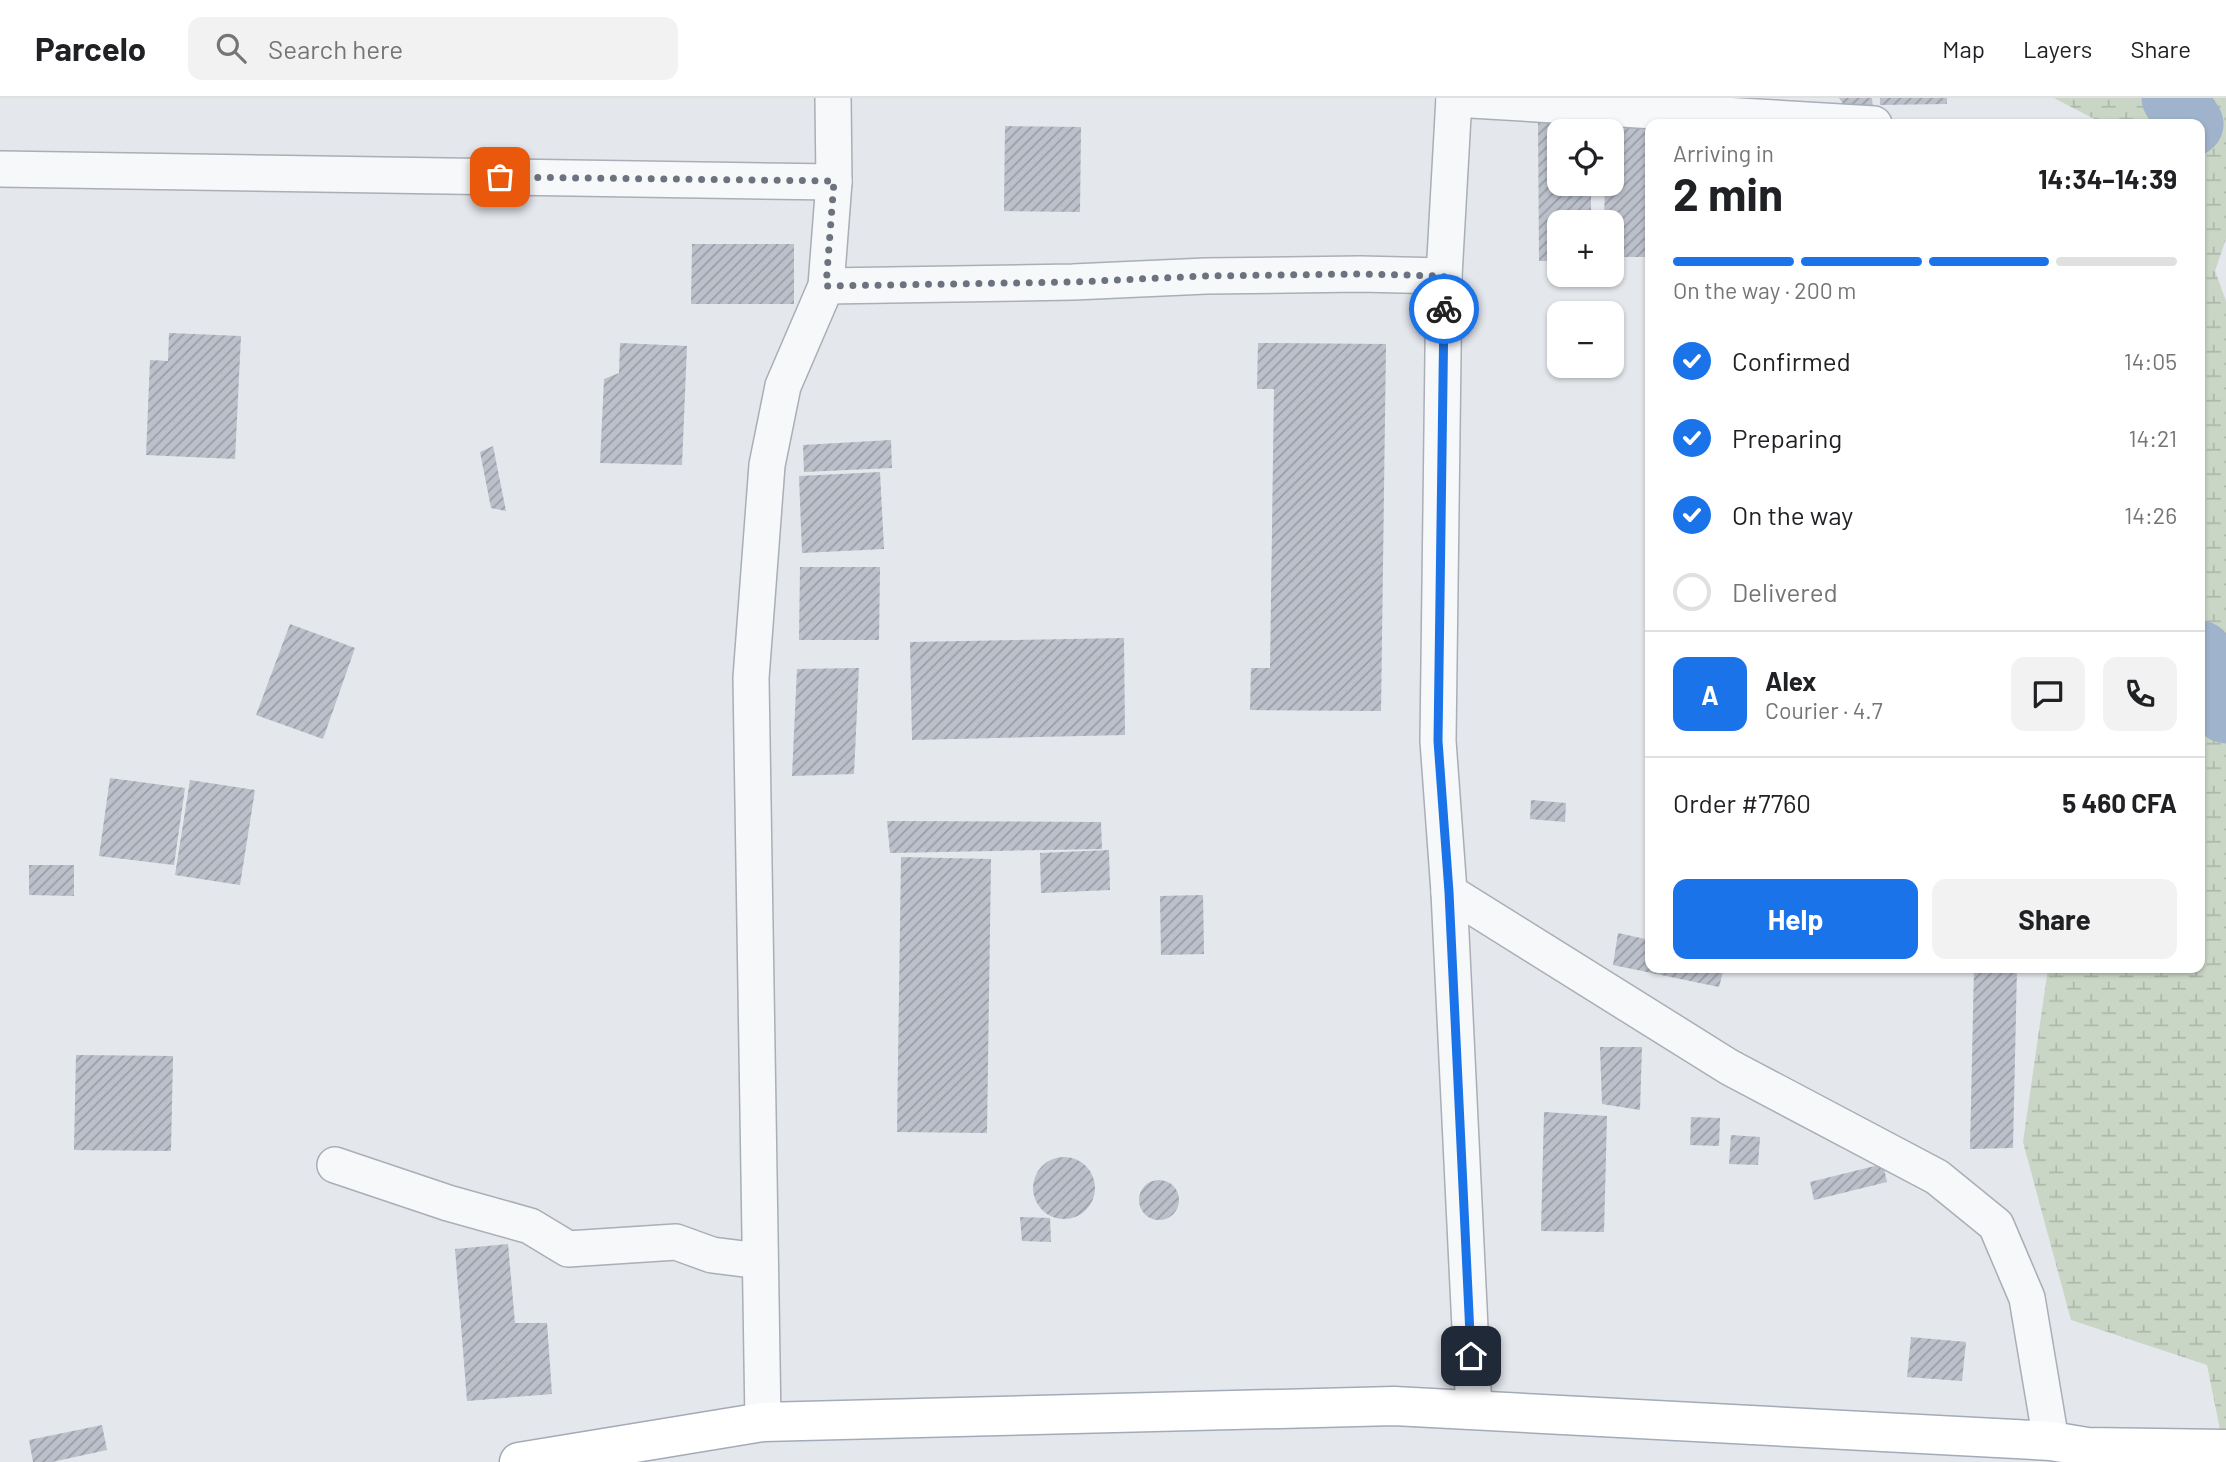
<!DOCTYPE html>
<html lang="en">
<head>
<meta charset="utf-8">
<style>
	:root { --surface:#fff; --page:#f2f2f2; --text:#202124; --muted:#757577; --line:#e0e0e0; --accent:#1a73e8 }
	body { margin:0; font-family:Barlow,sans-serif; background:var(--page); color:var(--text); height:100vh; display:flex; flex-direction:column; font-size:26px; white-space:nowrap }
	* { box-sizing:border-box; margin:0 }
	p { font-size:23px; color:var(--muted) }
	.icon { flex:none; width:38px; height:38px; fill:none; stroke:currentColor; stroke-width:2; stroke-linecap:round; stroke-linejoin:round }
	.map { position:relative; flex:1; overflow:hidden }
	.sheet { position:absolute; left:1645px; top:21px; width:560px; height:854px; display:flex; flex-direction:column; background:var(--surface); border-radius:14px; box-shadow:0 2px 5px #0004 }
	.sheet>* { flex:none }
	.tools { position:absolute; left:1547px; top:21px; display:grid; gap:14px }
	.tools a { display:grid; place-items:center; width:77px; height:77px; border-radius:14px; background:var(--surface); box-shadow:0 2px 5px #0004; font-size:35px }
	.pin { position:absolute; display:grid; place-items:center; width:60px; height:60px; color:#fff; margin:-30px; border-radius:14px; box-shadow:0 4px 10px #0006 }
	.courier { position:absolute; display:grid; place-items:center; width:70px; height:70px; margin:-35px; border:5px solid #1a73e8; border-radius:50%; background:#fff; color:#222; box-shadow:0 2px 9px #0007 }
	.headline em { font-style:normal; font-weight:700 }
	.headline div { display:flex; flex-direction:column-reverse }
	.headline { display:flex; align-items:center; justify-content:space-between; height:119px; padding:0 28px }
	h1 { font-size:46px; font-weight:700; line-height:52px }
	.bar { display:grid; grid-template-columns:repeat(4,1fr); gap:10px 7px; align-content:center; height:84px; padding:0 28px }
	.bar i { height:9px; border-radius:5px; background:var(--line) }
	.bar .active { background:var(--accent) }
	.bar p { grid-column:span 4 }
	.line { display:flex; align-items:center; gap:18px; padding:0 28px; border-top:2px solid var(--line) }
	.line div { flex:1 }
	.round { display:grid; place-items:center; flex:none; width:74px; height:74px; border-radius:14px; background:var(--page) }
	ol { padding:0 28px; list-style:none }
	li { display:flex; align-items:center; gap:21px; height:77px }
	li p { margin-inline-start:auto }
	li .icon { padding:7px; border-radius:50%; background:var(--accent); color:#fff; stroke-width:4 }
	li:last-child { color:var(--muted) }
	li i { width:38px; height:38px; border:4px solid var(--line); border-radius:50% }
	.primary-button { display:flex; gap:14px; margin-top:auto; padding:14px 28px }
	.primary-button a { flex:1; height:80px; border-radius:14px; background:var(--accent); color:#fff; font-size:28px; font-weight:700; line-height:80px; text-align:center }
	.primary-button a+a { background:var(--page); color:var(--text) }
	header { display:flex; align-items:center; gap:42px; box-sizing:border-box; height:98px; padding:0 35px; background:var(--surface); border-bottom:2px solid var(--line) }
	header strong { font-size:33px }
	nav { display:flex; gap:38px; margin-inline-start:auto; font-size:24px }
	.search { width:490px; height:63px; background:var(--page); display:flex; align-items:center; gap:18px; box-sizing:border-box; padding:0 24px; border-radius:14px; color:var(--muted); font-size:26px }
	.map>svg:first-child { display:block }
	.wetland { fill:url(#wetland-marsh) }
	.lines { fill:none; stroke-linecap:round; stroke-linejoin:round }
	.river { stroke:#9fb4cc; stroke-width:65 }
	.building { fill:url(#building-hatch) }
	.street-casing { stroke:#a9aeb7; stroke-width:38 }
	.primary-casing { stroke:#a3abb8; stroke-width:41 }
	.street { stroke:#f7f8fa; stroke-width:35 }
	.primary { stroke:#fff; stroke-width:38 }
	.done { stroke:#6c737f; stroke-width:7; stroke-dasharray:0 12.6 }
	.route { stroke:#1a73e8; stroke-width:9 }
</style>
</head>
<body>
<header>
<strong>Parcelo</strong>
<div class="search"><svg class="icon" aria-label="search" viewBox="0 0 24 24"><circle cx="10" cy="10" r="6"/><path d="M15 15l6 6"/></svg>Search here</div>
<nav><a>Map</a><a>Layers</a><a>Share</a></nav>
</header>
<div class="map">
<svg width="2226" height="1364" viewBox="0 0 2226 1364">
	<defs>
		<pattern id="wetland-marsh" width="20" height="14" patternUnits="userSpaceOnUse" patternTransform="scale(1.75)"><rect width="20" height="14" fill="#c9d6c5"/><path d="M1 5h8M5 5V1M11 12h8M15 12V8" fill="none" stroke="#adb8ab"/></pattern>
		<pattern id="building-hatch" width="6" height="6" patternUnits="userSpaceOnUse" patternTransform="scale(1.75)"><rect width="6" height="6" fill="#bbc0ca"/><path d="M-1 1l2-2M0 6l6-6M5 7l2-2" fill="none" stroke="#989da6"/></pattern>
	</defs>
	<rect width="100%" height="100%" fill="#e4e7ec"/>
	<polygon class="wetland" points="2054,0 2226,0 2226,141 2215,173 2226,203 2226,1361 2207,1267 2071,1222 2023,1044 2048,870 2200,870 2200,26 2104,26"/>
	<g class="lines">
		<g class="river">
			<polyline points="2174,0 2191,26"/>
			<polyline points="2200,555 2226,613"/>
		</g>
	</g>
	<g class="building">
		<polygon points="1839,0 1872,0 1873,11 1848,13"/>
		<polygon points="1880,0 1947,0 1947,6 1880,7"/>
		<polygon points="1538,23 1590,23 1590,33 1559,33 1559,86 1591,86 1591,124 1559,124 1559,163 1539,163"/>
		<polygon points="1605,26 1648,26 1648,159 1612,159 1612,124 1604,124 1605,86 1612,86 1612,33 1605,33"/>
		<polygon points="1005,28 1081,29 1080,114 1004,113"/>
		<polygon points="692,146 794,146 794,206 691,206"/>
		<polygon points="169,235 241,238 235,361 146,357 150,262 168,263"/>
		<polygon points="620,245 687,248 682,367 600,365 604,281 619,275"/>
		<polygon points="1258,245 1386,246 1381,613 1250,612 1251,570 1270,570 1274,291 1257,291"/>
		<polygon points="891,342 892,370 804,374 803,347"/>
		<polygon points="493,348 506,413 491,410 480,354"/>
		<polygon points="880,374 884,451 802,455 799,378"/>
		<polygon points="800,469 880,469 879,542 799,542"/>
		<polygon points="290,526 355,550 323,641 256,617"/>
		<polygon points="1124,540 1125,637 912,642 910,544"/>
		<polygon points="859,570 854,676 792,678 797,571"/>
		<polygon points="110,680 185,690 174,767 99,758"/>
		<polygon points="190,682 255,692 240,787 175,777"/>
		<polygon points="1531,702 1566,705 1565,724 1530,721"/>
		<polygon points="887,723 1101,724 1102,751 890,755"/>
		<polygon points="1109,752 1110,792 1041,795 1040,755"/>
		<polygon points="901,759 991,761 987,1035 897,1034"/>
		<polygon points="29,767 74,767 74,798 29,797"/>
		<polygon points="1203,797 1204,856 1161,857 1160,798"/>
		<polygon points="1618,835 1650,842 1650,870 1724,870 1719,889 1613,867"/>
		<polygon points="1974,870 2017,870 2013,1050 1970,1051"/>
		<polygon points="1600,949 1642,949 1640,1012 1602,1006"/>
		<polygon points="76,957 173,958 171,1053 74,1052"/>
		<polygon points="1544,1014 1607,1018 1604,1134 1541,1133"/>
		<polygon points="1691,1019 1720,1020 1719,1048 1690,1047"/>
		<polygon points="1731,1037 1760,1039 1758,1067 1729,1066"/>
		<circle cx="1064" cy="1090" r="31"/>
		<polygon points="1883,1066 1887,1084 1814,1102 1810,1084"/>
		<circle cx="1159" cy="1102" r="20"/>
		<polygon points="1020,1119 1050,1120 1051,1144 1022,1143"/>
		<polygon points="508,1146 515,1225 547,1225 552,1296 467,1303 455,1151"/>
		<polygon points="1911,1239 1966,1244 1962,1283 1907,1279"/>
		<polygon points="102,1327 107,1352 52,1364 33,1364 29,1342"/>
	</g>
	<g class="lines">
		<defs>
			<g id="street">
				<polyline points="833,0 834,84"/>
				<polyline points="1454,1 1874,26"/>
				<polyline points="0,71 834,84 826,188 783,288 767,367 751,580 763,1324"/>
				<polyline points="1444,178 1438,643 1449,794 1474,1313"/>
				<polyline points="826,188 1073,184 1206,178 1360,176 1444,178 1454,0"/>
				<polyline points="1449,794 1729,969 1937,1079 1996,1127 2027,1200 2051,1343"/>
				<polyline points="335,1067 448,1105 530,1128 568,1151 676,1144 712,1157 760,1163"/>
			</g>
			<polyline id="primary" points="519,1364 763,1324 1394,1308 2051,1343 2087,1349 2226,1351"/>
		</defs>
		<use href="#street" class="street-casing"/>
		<use href="#primary" class="primary-casing"/>
		<use href="#street" class="street"/>
		<use href="#primary" class="primary"/>
	</g>
	<g class="lines">
		<polyline class="done" points="500,79 834,83 826,188 1073,184 1206,178 1360,176 1444,178 1444,211"/>
		<polyline class="route" points="1444,211 1438,643 1449,794 1471,1258"/>
	</g>
</svg>
<div class="tools">
<a><svg class="icon" aria-label="locate" viewBox="0 0 24 24"><circle cx="12" cy="12" r="6"/><path d="M12 2v4M12 18v4M2 12h4M18 12h4"/></svg></a>
<a>+</a>
<a>−</a>
</div>
<div class="pin" style="left:500px;top:79px;background:#ea580c"><svg class="icon" aria-label="bag" viewBox="0 0 24 24"><path d="M5 8h14l-1 12H6zM9 8a3 3 0 0 1 6 0"/></svg></div>
<div class="pin" style="left:1471px;top:1258px;background:#1f2937"><svg class="icon" aria-label="home" viewBox="0 0 24 24"><path d="M3 11l9-7 9 7M6 9v11h12V9"/></svg></div>
<div class="courier" style="left:1444px;top:211px"><svg class="icon" aria-label="bike" viewBox="0 0 24 24"><circle cx="6" cy="16" r="4"/><circle cx="18" cy="16" r="4"/><path d="M6 16l4-8h5l3 8M10 8l3 8H6M13 5h3"/></svg></div>
<section class="sheet">
<div class="headline"><div><h1>2 min</h1><p>Arriving in</p></div><em>14:34–14:39</em></div>
<div class="bar"><i class="active"></i><i class="active"></i><i class="active"></i><i></i><p>On the way · 200 m</p></div>
<ol>
<li><svg class="icon" aria-label="check" viewBox="0 0 24 24"><path d="M5 12l5 5 9-10"/></svg>Confirmed<p>14:05</p></li>
<li><svg class="icon" aria-label="check" viewBox="0 0 24 24"><path d="M5 12l5 5 9-10"/></svg>Preparing<p>14:21</p></li>
<li><svg class="icon" aria-label="check" viewBox="0 0 24 24"><path d="M5 12l5 5 9-10"/></svg>On the way<p>14:26</p></li>
<li><i></i>Delivered</li>
</ol>
<div class="line" style="height:126px"><b class="round" style="background:var(--accent);color:#fff">A</b><div><b>Alex</b><p>Courier · 4.7</p></div><a class="round"><svg class="icon" aria-label="chat" viewBox="0 0 24 24"><path d="M4 5h16v11H9l-5 4z"/></svg></a><a class="round"><svg class="icon" aria-label="phone" viewBox="0 0 24 24"><path d="M5 4h4l2 5-3 2q2 4 5 5l2-3 5 2v4C11 20 4 13 5 4z"/></svg></a></div>
<div class="line" style="height:91px"><div>Order #7760</div><b>5 460 CFA</b></div>
<div class="primary-button"><a>Help</a><a>Share</a></div>
</section>
</div>
</body>
</html>
